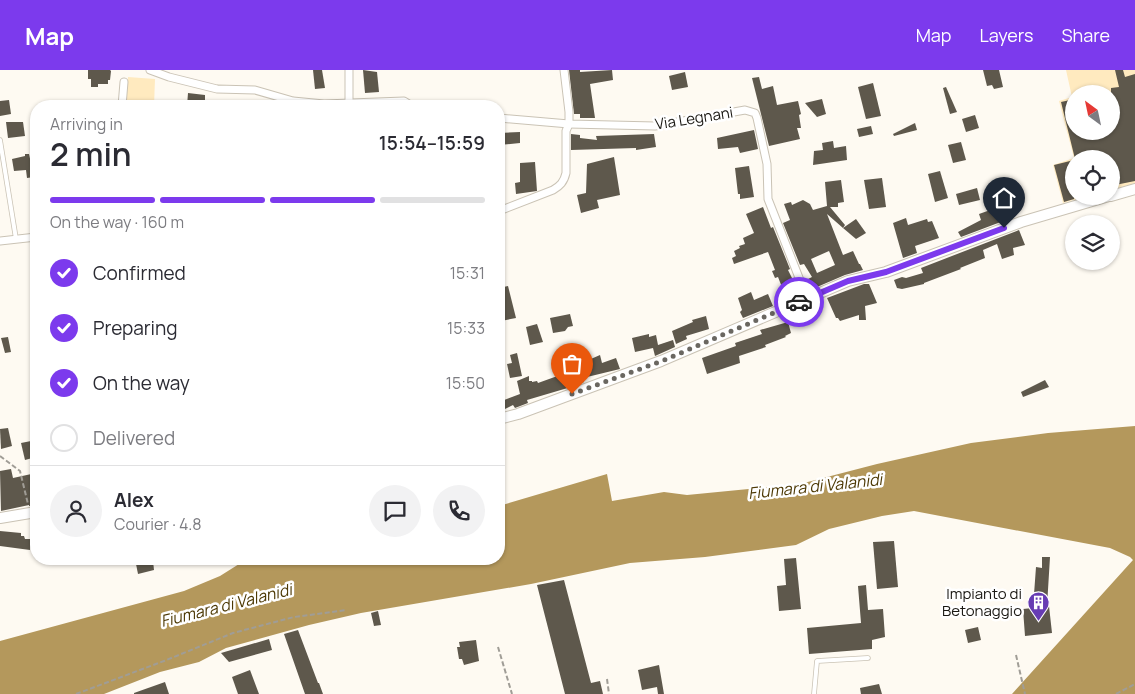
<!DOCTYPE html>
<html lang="en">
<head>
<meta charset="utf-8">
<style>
	:root { --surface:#fff; --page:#f2f2f3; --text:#2b2b33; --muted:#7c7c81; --line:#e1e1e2; --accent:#7c3aed }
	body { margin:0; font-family:Manrope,sans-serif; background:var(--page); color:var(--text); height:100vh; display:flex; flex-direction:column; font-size:19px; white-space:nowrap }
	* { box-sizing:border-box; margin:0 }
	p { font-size:16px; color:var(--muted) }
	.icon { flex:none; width:28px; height:28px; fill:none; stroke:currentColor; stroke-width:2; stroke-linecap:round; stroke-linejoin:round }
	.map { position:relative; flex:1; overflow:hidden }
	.sheet { position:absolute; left:30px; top:30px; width:475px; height:465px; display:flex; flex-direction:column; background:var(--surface); border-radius:20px; box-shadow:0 1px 4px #0004 }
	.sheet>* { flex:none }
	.needle { width:32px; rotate:327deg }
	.buttons { position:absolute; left:1065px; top:15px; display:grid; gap:10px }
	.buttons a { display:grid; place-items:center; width:55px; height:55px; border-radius:50%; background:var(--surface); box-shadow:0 1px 4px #0004; font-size:25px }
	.pin { position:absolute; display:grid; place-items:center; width:42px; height:42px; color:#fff; margin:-51px -21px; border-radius:50% 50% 50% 0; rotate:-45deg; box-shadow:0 0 5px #0007 }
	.pin .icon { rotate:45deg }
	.courier { position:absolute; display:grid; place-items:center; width:50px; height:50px; margin:-25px; border:4px solid #7c3aed; border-radius:50%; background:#fff; color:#222; box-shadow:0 1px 6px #0007 }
	.head em { font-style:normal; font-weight:600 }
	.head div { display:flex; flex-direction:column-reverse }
	.head { display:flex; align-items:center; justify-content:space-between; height:85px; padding:0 20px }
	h1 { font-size:32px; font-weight:600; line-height:38px }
	.bar { display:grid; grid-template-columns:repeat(4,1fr); gap:8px 5px; align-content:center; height:60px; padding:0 20px }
	.bar i { height:6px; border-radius:4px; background:var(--line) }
	.bar .on { background:var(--accent) }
	.bar p { grid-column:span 4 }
	.line { display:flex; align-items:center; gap:12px; padding:0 20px; border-top:1px solid var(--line) }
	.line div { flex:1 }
	.round { display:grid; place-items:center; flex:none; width:52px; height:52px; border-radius:26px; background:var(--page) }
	ol { padding:0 20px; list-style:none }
	li { display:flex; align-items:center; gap:15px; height:55px }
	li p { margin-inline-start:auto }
	li .icon { padding:5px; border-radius:50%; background:var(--accent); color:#fff; stroke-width:4 }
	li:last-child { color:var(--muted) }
	li i { width:28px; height:28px; border:2px solid var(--line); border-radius:50% }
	header { display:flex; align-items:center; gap:30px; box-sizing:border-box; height:70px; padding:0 25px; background:var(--accent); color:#fff }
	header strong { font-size:24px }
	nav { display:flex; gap:28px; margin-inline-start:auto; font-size:18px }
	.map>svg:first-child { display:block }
	.green { fill:#ffeabf; fill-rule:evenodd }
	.water { fill:#b4985c }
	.building { fill:#5e584c; fill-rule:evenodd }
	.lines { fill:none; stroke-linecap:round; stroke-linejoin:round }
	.lane-casing { stroke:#cac3b5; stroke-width:5.5 }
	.street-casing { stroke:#cac3b5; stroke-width:9 }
	.secondary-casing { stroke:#cac3b5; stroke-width:12 }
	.path { stroke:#a09d96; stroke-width:2; stroke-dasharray:5 2.5; stroke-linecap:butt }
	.lane { stroke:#fff; stroke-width:4 }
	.street { stroke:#fff; stroke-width:7 }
	.secondary { stroke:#fff; stroke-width:10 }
	.done { stroke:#6a6761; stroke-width:5; stroke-dasharray:0 9 }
	.route { stroke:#7c3aed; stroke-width:6 }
	.labels { text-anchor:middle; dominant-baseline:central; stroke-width:5; stroke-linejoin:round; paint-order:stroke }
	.street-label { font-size:15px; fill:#1a1813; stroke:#fff }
	.poi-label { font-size:15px; fill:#1a1813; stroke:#fff; text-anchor:end }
	.water-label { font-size:16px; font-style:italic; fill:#4d3905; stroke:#fff }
</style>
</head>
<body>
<header>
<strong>Map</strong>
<nav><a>Map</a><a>Layers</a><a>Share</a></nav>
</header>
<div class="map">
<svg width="1135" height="624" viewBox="0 0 1135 624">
	<rect width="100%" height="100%" fill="#fefaf2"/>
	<g class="green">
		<path d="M1066,0H1135V113L1111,120V89H1074V126H1087L1063,133L1053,95L1074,88L1059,31L1072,27ZM1074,24H1111V61H1074Z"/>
		<polygon points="128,7 155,9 154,36 126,36"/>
	</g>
	<polygon class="water" points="1135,356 1135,624 1012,624 1133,490 1130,487 1110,478 914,441 882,446 829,459 796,475 705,487 630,493 531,514 361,543 309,555 226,578 199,592 160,602 104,624 0,624 0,571 184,521 220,506 247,489 499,489 499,436 607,404 612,431 664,422 687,425 800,414 877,394 971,373 1048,363"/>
	<g class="building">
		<polygon points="88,0 110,0 111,1 110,10 108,10 108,14 98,14 98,17 91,17 91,9 88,9"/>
		<polygon points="313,0 322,0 325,18 315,19"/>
		<polygon points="363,0 377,2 379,22 365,23"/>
		<polygon points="569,0 580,0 580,2 612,0 613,10 590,14 595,48 580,48 580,44 574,44"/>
		<polygon points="983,0 999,0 1003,17 994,19 992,15 987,16"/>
		<polygon points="1115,0 1123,0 1125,7 1135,4 1135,111 1115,115 1113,108 1111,108 1111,89 1075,89 1061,32 1070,30 1074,44 1074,61 1111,61 1111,18 1119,17"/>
		<polygon points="685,2 688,17 672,20 669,6"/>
		<polygon points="759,7 762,19 773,16 777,35 798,31 801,44 799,45 801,58 797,58 800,69 769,76 752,8"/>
		<polygon points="873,13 881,46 866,49 858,17"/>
		<polygon points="946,17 957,42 950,44 943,18"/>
		<polygon points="188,23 205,25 205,31 202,31 202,36 187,36"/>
		<polygon points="822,29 826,44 817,47 805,33"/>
		<polygon points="9,30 11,44 0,46 0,31"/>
		<polygon points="975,45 979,58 966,62 962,49"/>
		<polygon points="6,52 23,52 25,66 8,68"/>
		<polygon points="915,53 917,60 894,66 893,64"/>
		<polygon points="871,56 873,64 859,67 857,59"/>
		<polygon points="754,60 758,79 740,83 738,77 718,79 717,68"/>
		<polygon points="520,62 520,73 499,75 499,63"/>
		<polygon points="571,64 580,65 580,68 597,70 596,66 654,64 656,77 636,80 636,78 571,80"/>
		<polygon points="833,71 834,78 846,76 847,90 813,95 814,81 823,80 822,73"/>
		<polygon points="961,72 966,90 953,93 948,75"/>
		<polygon points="25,84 29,84 34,107 27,108 26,100 14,101 12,89 25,86"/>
		<polygon points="614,87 620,125 597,130 599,138 581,143 577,125 586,123 587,94"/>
		<polygon points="1074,90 1074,129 1064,132 1054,95"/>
		<polygon points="535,92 537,121 516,124 515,113 520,112 520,93"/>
		<polygon points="749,96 754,127 740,129 740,124 738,124 735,98"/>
		<polygon points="940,101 948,128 935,132 928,104"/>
		<polygon points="882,108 886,137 869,139 864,110"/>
		<path d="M841,110L844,132L838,133V137H830L845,155L843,158L827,144L843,185L853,181L859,194H860L863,200L845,205L810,220L806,210L812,207L804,194L800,195L783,153L790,150L784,134L791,132L792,135L803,130L810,134L813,140L827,136L825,112ZM829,181L835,195L817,203L811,189Z"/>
		<polygon points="977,118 980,130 959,135 956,124"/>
		<polygon points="1010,133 1016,145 1014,147 961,167 958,162 981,150 979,144"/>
		<polygon points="763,137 771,158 773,157 790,199 788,200 800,224 787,230 778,207 775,208 772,201 775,200 768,182 734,194 732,188 736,186 734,181 740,178 739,176 745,174 743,168 754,163 746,144"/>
		<polygon points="906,148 908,155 927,149 928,152 932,151 939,168 915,176 917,183 903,188 893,153"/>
		<polygon points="856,149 866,163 856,169 843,158"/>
		<polygon points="1019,160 1025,175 1013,178 1014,185 1002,189 997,174 983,180 985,188 960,198 961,199 924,213 924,214 902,219 897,218 894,210 902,207 906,208 923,203 921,198"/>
		<polygon points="864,214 869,214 877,233 865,236 866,250 859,250 859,245 840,251 838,248 836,248 827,228"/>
		<polygon points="508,216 516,248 501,251 499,244 499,218"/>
		<polygon points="751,222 754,230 768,224 773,236 743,248 740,242 742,240 738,228"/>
		<polygon points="570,244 573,256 568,257 565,261 553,263 550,248"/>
		<polygon points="706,246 709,259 686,266 687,269 676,274 672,261 693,252 692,250"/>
		<polygon points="788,252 791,263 785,266 786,267 765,275 766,277 739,286 740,293 707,304 702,288 736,276 735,273 762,264 760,260"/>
		<polygon points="537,254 543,272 530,275 526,257"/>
		<polygon points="649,264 649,267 656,265 658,275 673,270 675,277 655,286 653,278 635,282 632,268"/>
		<polygon points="8,267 11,282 5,283 1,268"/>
		<polygon points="517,283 522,306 510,308 507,294 512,293 510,285"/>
		<polygon points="600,285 602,293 616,288 620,299 587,307 584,292"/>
		<polygon points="563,304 563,306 567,304 569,312 583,308 584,312 571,317 569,312 571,317 527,330 528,333 515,338 513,335 499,342 499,332 520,324 517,311 529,306 529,311 532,311 532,312 537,311 538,313"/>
		<polygon points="1045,310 1049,317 1023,327 1021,322"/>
		<polygon points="8,358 12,376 1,379 0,359"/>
		<polygon points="36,370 36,387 25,390 21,373"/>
		<polygon points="11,399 13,408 36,403 36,435 29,436 29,435 1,441 0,401"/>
		<polygon points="0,461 21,463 21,466 24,466 25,469 31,469 30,480 0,476"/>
		<polygon points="894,471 898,517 877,519 873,472"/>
		<polygon points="1042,487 1050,487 1047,536 1049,536 1052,563 1025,566 1023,539 1033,538 1036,497 1042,498"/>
		<polygon points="796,488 801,539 779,541 777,516 786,515 784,489"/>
		<polygon points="153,491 154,500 138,504 136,494"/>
		<polygon points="564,510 591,613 600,611 603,624 565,624 537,515"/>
		<polygon points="866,515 868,540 883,539 885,567 872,570 872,579 809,584 807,558 861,553 858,516"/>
		<polygon points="378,541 381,555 374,556 371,543"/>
		<polygon points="978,557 981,570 968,573 965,560"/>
		<polygon points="298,560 318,613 319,613 323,624 305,624 284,564"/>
		<polygon points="269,569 272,580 229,592 221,583"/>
		<polygon points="476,570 479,591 464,595 462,589 459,589 457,577 460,577 459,572"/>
		<polygon points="659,595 664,624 658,624 657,617 642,620 638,600"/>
		<polygon points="250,600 259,624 238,624 232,607"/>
		<polygon points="165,612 169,624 134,624 134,623"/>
		<polygon points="879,614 882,624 861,624 860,618"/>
	</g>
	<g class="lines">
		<defs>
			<g id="lane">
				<polyline points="0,70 16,169"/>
				<polyline points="814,624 817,591 868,588"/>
			</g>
			<g id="street">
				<polyline points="150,0 169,7 217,19 255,20 293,31 324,34 404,31 412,36"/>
				<polyline points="349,0 349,33"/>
				<polyline points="122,36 124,12"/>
				<polyline points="499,48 569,54 655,56 745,40 755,43 757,48 767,94 768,129 807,228"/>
				<path d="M499,141L553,120C560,116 564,112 566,103V61L569,54V42L564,0"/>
				<polyline points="0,171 36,167"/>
			</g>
			<g id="secondary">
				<polyline points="1111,126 1135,119"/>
				<polyline points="499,349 518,344 661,291 848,211 886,202 1021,152 1109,126"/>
				<polyline points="0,448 36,442"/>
			</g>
		</defs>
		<use href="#lane" class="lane-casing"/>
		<use href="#street" class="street-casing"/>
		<use href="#secondary" class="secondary-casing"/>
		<g class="path">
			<polyline points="0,386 20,401 28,434"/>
			<polyline points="498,577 512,624"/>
			<polyline points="1016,585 1025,624"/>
			<polyline points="607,609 609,624"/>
			<polyline points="76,624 164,591 233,563 294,547 347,540"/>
			<polyline points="1116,624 1135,614"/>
		</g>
		<use href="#lane" class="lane"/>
		<use href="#street" class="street"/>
		<use href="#secondary" class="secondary"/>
	</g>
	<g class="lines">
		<polyline class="done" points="572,324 662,291 799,232"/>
		<polyline class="route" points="799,232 848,211 886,202 1004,158"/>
	</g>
	<defs>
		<symbol id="building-pin" viewBox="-11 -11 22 30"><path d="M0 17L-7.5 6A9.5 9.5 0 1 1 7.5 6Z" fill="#673cb3" stroke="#fff"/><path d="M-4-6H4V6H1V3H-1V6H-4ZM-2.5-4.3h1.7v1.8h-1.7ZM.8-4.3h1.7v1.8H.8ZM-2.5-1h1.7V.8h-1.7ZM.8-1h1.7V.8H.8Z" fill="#fff"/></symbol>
	</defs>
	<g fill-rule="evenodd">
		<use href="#building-pin" x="1026" y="520" width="25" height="34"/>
	</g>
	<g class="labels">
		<g class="street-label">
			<text transform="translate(694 48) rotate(-9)">Via Legnani</text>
		</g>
		<g class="poi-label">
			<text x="1022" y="523">Impianto di<tspan x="1022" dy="17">Betonaggio</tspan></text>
		</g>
		<g class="water-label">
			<text transform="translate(815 416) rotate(-6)">Fiumara di Valanidi</text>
			<text transform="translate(226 535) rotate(-14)">Fiumara di Valanidi</text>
		</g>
	</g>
</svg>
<div class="buttons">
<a><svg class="needle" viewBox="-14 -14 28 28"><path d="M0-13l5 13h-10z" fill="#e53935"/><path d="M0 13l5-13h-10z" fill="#7c7c81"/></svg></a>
<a><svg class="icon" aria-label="locate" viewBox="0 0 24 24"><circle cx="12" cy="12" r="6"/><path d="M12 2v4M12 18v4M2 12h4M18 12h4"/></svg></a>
<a><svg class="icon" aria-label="layers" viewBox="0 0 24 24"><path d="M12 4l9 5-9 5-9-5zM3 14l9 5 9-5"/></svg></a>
</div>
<div class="pin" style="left:572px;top:324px;background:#ea580c"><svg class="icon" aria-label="bag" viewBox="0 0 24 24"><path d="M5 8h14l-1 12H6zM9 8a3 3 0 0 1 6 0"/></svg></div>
<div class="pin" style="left:1004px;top:158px;background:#1f2937"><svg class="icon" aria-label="home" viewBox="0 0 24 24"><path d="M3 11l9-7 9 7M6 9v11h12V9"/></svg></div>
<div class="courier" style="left:799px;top:232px"><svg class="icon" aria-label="car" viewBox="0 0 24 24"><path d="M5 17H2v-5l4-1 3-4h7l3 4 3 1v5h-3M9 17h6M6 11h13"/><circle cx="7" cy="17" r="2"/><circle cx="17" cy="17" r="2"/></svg></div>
<section class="sheet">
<div class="head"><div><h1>2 min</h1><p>Arriving in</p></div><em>15:54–15:59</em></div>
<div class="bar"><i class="on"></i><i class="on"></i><i class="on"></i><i></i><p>On the way · 160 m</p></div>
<ol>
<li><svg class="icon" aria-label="check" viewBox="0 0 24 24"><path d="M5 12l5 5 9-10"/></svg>Confirmed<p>15:31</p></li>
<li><svg class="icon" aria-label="check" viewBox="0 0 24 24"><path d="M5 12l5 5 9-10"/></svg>Preparing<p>15:33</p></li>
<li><svg class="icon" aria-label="check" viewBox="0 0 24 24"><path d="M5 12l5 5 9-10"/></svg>On the way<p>15:50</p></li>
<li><i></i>Delivered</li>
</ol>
<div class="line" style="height:90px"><a class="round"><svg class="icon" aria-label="person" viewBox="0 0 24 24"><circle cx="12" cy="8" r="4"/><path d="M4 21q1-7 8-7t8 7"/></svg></a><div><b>Alex</b><p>Courier · 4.8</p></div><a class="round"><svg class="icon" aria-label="chat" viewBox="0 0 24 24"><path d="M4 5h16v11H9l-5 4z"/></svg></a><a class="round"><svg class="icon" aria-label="phone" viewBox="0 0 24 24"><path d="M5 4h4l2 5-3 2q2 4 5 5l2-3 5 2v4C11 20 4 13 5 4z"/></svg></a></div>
</section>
</div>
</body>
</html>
